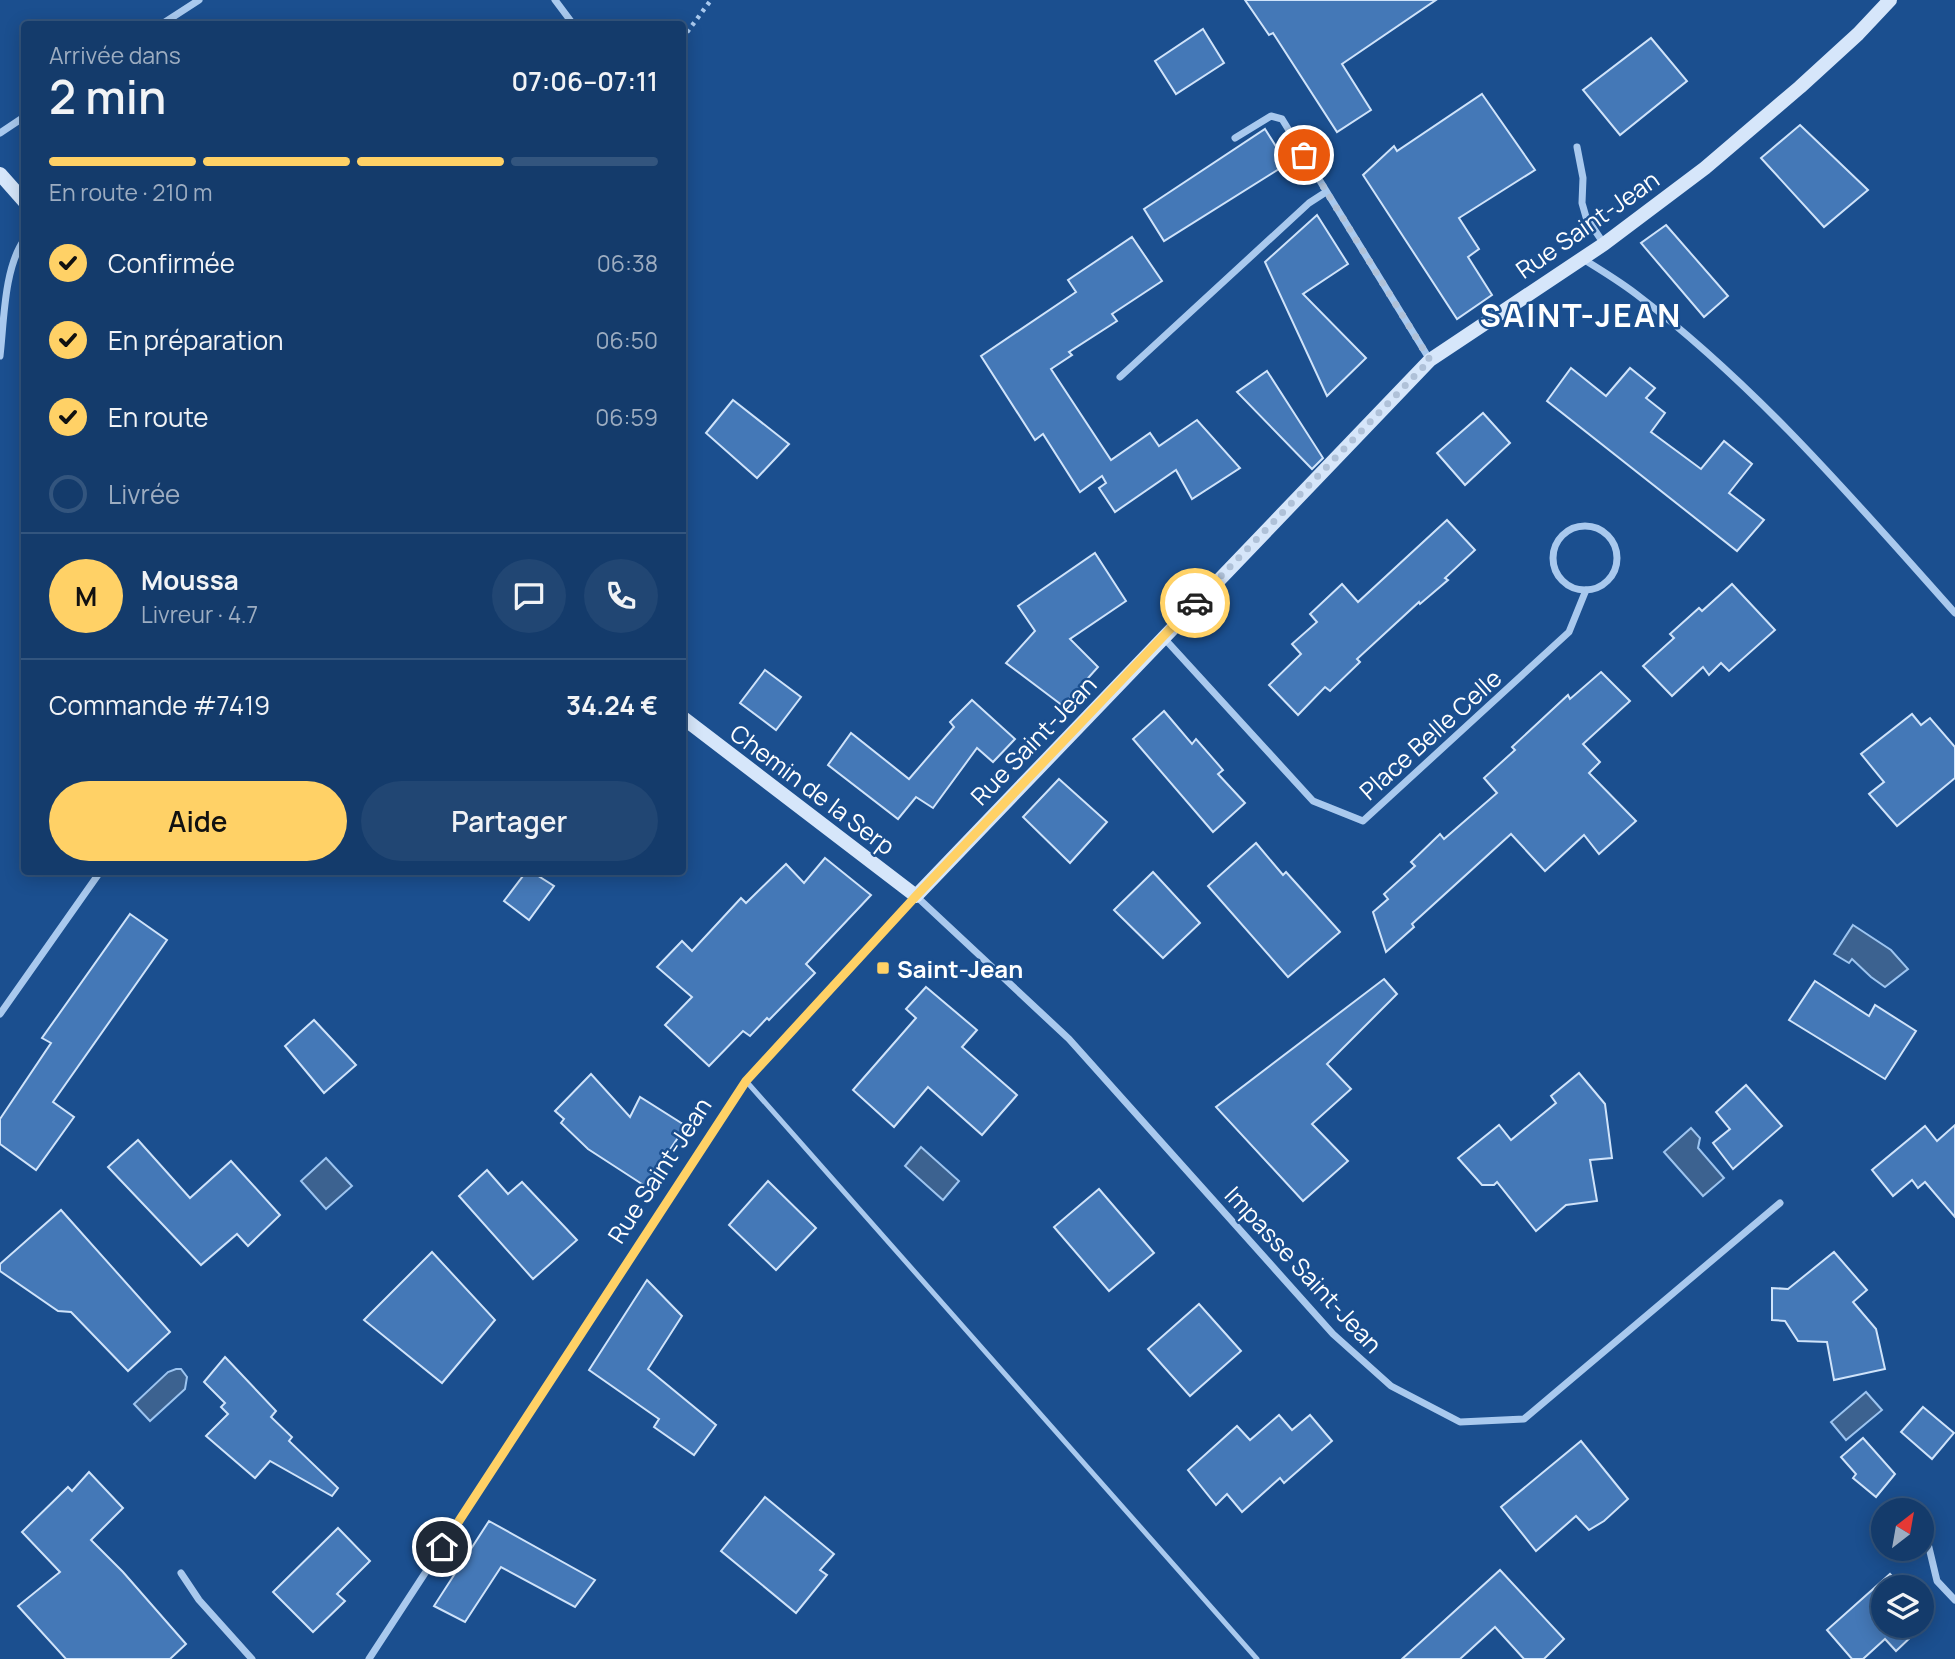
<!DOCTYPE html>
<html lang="fr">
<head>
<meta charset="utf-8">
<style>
	:root { --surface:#143b6b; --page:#214673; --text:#f1f3f6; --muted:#9dadc1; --line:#33557e; --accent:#ffd166 }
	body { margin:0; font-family:Manrope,sans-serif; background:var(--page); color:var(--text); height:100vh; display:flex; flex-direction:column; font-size:26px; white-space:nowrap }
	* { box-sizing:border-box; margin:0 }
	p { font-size:23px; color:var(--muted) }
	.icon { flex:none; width:38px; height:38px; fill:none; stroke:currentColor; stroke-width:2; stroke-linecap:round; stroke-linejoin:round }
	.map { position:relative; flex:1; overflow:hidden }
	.side { position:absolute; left:21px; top:21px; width:665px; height:854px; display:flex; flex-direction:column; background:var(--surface); border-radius:7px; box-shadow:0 4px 18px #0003,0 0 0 2px var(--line) }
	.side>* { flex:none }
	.needle { width:46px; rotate:31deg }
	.buttons { position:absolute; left:1871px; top:1498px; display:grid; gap:14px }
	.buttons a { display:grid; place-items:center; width:63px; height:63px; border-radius:50%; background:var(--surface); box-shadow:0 4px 18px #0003,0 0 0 2px var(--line); font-size:35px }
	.pin { position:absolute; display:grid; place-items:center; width:60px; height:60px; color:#fff; margin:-30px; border:4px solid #fff; border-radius:50%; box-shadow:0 2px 7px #0007 }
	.courier { position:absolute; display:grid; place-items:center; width:70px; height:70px; margin:-35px; border:5px solid #ffd166; border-radius:50%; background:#fff; color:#222; box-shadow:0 2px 9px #0007 }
	.summary em { font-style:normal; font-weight:600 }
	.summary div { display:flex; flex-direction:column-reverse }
	.summary { display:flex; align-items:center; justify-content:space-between; height:119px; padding:0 28px }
	h1 { font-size:46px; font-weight:600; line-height:52px }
	.bar { display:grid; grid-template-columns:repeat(4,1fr); gap:10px 7px; align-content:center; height:84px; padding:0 28px }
	.bar i { height:9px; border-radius:5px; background:var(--line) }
	.bar .on { background:var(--accent) }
	.bar p { grid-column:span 4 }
	.line { display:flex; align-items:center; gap:18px; padding:0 28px; border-top:2px solid var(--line) }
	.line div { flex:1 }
	.round { display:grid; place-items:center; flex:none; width:74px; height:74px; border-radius:37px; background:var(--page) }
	ol { padding:0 28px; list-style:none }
	li { display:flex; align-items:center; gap:21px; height:77px }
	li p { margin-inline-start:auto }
	li .icon { padding:7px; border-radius:50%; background:var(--accent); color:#111; stroke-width:4 }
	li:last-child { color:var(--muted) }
	li i { width:38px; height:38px; border:4px solid var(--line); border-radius:50% }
	.primary-button { display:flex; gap:14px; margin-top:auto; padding:14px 28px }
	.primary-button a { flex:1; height:80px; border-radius:42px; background:var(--accent); color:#111; font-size:28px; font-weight:600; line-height:80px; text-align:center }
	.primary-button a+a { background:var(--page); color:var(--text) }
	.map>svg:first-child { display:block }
	.water { fill:#3c6290; stroke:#9cc4f0; stroke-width:2 }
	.building { fill:#4478b7; stroke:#cfe3fa; stroke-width:2 }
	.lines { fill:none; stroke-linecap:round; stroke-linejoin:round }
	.path { stroke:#a9c9ee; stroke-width:4.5; stroke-dasharray:3.5 5; stroke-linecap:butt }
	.lane { stroke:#a9c9ee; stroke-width:5 }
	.street { stroke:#a9c9ee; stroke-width:7 }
	.secondary { stroke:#d6e6fa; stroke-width:14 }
	.done { stroke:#afc1d8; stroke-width:7; stroke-dasharray:0 12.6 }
	.route { stroke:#ffd166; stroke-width:9 }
	.poi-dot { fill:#ffd166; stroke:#1b4f8f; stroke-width:2.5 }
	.labels { text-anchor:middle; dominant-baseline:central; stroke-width:5; stroke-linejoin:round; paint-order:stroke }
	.street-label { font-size:24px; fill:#fff; stroke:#1b4f8f }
	.poi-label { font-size:24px; font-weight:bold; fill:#fff; stroke:#1b4f8f; text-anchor:start }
	.district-label { font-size:32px; font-weight:bold; letter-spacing:2px; fill:#fff; stroke:#1b4f8f }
</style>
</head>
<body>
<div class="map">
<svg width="1955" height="1659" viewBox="0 0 1955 1659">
	<rect width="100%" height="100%" fill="#1b4f8f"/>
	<g class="water">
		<polygon points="1853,925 1891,950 1908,969 1885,987 1871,977 1852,959 1849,963 1834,954"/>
		<polygon points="1691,1128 1700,1138 1698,1148 1724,1178 1703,1196 1664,1152"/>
		<polygon points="921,1147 959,1181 943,1200 905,1166"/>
		<polygon points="326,1158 352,1186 326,1209 301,1181"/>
		<polygon points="176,1369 181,1369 187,1377 185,1389 150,1421 134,1404 168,1372"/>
		<polygon points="1866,1392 1882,1410 1846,1440 1831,1422"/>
	</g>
	<g class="building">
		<polygon points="1245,0 1436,0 1342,64 1371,110 1337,132 1273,33 1269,35"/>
		<polygon points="1203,29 1224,63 1176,94 1155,61"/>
		<polygon points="1651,38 1687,81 1620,135 1583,90"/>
		<polygon points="1482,94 1535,170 1459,218 1479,249 1468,257 1492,295 1457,319 1363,175 1394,146 1397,151"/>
		<polygon points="1800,125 1868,190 1824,227 1761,158"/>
		<polygon points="1265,129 1287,164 1164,241 1144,209"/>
		<polygon points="1317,215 1348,264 1303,294 1366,358 1327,396 1265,262"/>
		<polygon points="1666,225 1728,296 1704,317 1641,243"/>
		<polygon points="1132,237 1162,281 1112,314 1117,321 1069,352 1072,355 1051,369 1111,460 1150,433 1159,446 1197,420 1240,468 1192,499 1176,470 1115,512 1099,488 1106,483 1102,476 1080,492 1043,434 1035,440 981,356 1076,292 1068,280"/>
		<polygon points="1571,368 1606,396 1630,368 1655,388 1646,398 1665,413 1651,432 1701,469 1724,441 1752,464 1729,493 1764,520 1737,551 1547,401"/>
		<polygon points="1267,371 1323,458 1312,469 1237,392"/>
		<polygon points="733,400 789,444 757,478 706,433"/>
		<polygon points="1483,413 1510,443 1465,485 1437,453"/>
		<polygon points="1447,520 1475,550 1445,578 1448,580 1420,604 1419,602 1357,659 1360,662 1330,691 1325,687 1298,715 1269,685 1301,654 1292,644 1317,622 1310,614 1342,584 1358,602"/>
		<polygon points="1095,553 1126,601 1070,639 1098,667 1063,706 1006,663 1035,631 1018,606"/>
		<polygon points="1732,584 1775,630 1729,671 1721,663 1709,675 1703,667 1672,696 1643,666 1674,638 1670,634 1699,608 1702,611"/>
		<polygon points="765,670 801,697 776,730 740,703"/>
		<polygon points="1601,672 1630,701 1583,744 1600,762 1589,773 1636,821 1599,854 1584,835 1545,871 1511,834 1412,924 1414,927 1386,952 1373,912 1388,899 1384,894 1415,866 1411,862 1440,834 1444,839 1497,793 1484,778 1515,750 1512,747 1568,695 1570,699"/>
		<polygon points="972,700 1015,739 993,762 977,748 933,808 916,797 898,819 828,765 851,733 909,779 954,727 950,722"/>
		<polygon points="1164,711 1192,744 1196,739 1223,770 1218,774 1245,803 1213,832 1133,739"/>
		<polygon points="1912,714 1921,725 1930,718 1955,747 1955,778 1897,826 1869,794 1884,782 1861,754"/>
		<polygon points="1059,779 1107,822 1070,863 1023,817"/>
		<polygon points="1256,843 1283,875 1286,872 1340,932 1288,977 1208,886"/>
		<polygon points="825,858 871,895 806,964 815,973 769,1020 767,1018 750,1036 743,1031 709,1066 665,1025 692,997 657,967 682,941 692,951 741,898 746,903 786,864 804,883"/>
		<polygon points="526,872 532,872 554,886 529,920 504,901"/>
		<polygon points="1153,872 1200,923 1163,958 1114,910"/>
		<polygon points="130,914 167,940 53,1102 74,1117 36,1170 0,1144 0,1119 51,1043 42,1038"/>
		<polygon points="1384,979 1397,994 1327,1064 1351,1089 1312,1124 1348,1161 1303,1201 1216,1107"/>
		<polygon points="1815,981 1869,1016 1875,1005 1916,1031 1885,1079 1789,1020"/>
		<polygon points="926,987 977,1030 962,1047 1017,1095 982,1135 928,1087 894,1127 853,1090 916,1018 906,1009"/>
		<polygon points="314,1020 356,1065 324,1093 285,1046"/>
		<polygon points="1579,1073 1605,1104 1612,1158 1590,1160 1597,1201 1566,1205 1536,1231 1497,1182 1494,1185 1482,1185 1458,1158 1499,1125 1511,1140 1556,1103 1551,1096"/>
		<polygon points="591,1074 630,1117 640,1097 686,1126 645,1186 588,1149 561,1123 564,1119 555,1111"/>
		<polygon points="1746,1085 1782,1126 1733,1169 1713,1143 1730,1129 1716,1112"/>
		<polygon points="1955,1125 1955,1217 1925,1182 1918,1188 1912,1180 1893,1196 1872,1170 1925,1126 1937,1141"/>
		<polygon points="138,1140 190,1198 231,1161 280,1215 248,1246 237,1234 201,1265 108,1167"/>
		<polygon points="487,1170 508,1194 522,1182 577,1240 533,1279 459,1196"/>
		<polygon points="768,1181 816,1228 776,1270 729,1225"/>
		<polygon points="1099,1189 1154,1253 1109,1291 1054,1227"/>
		<polygon points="61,1210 170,1332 128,1371 71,1312 58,1311 0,1271 0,1264"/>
		<polygon points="432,1252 495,1320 442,1383 364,1320"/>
		<polygon points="1834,1252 1867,1290 1853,1302 1876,1329 1885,1369 1834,1380 1827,1342 1798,1341 1785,1321 1772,1320 1772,1288 1788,1289"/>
		<polygon points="647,1280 682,1316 648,1369 716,1425 694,1455 654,1427 659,1419 589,1370"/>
		<polygon points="1199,1304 1241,1351 1190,1396 1148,1349"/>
		<polygon points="225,1357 276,1411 271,1417 292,1437 289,1441 338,1488 332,1496 270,1461 255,1478 206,1436 228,1414 221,1407 225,1403 204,1382"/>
		<polygon points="1923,1407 1954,1433 1932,1459 1901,1432"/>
		<polygon points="1279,1415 1292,1430 1310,1415 1332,1441 1284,1483 1280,1478 1242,1512 1227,1494 1216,1505 1188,1470 1237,1426 1250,1440"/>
		<polygon points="1863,1438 1895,1474 1876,1497 1853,1478 1856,1474 1841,1457"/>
		<polygon points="1581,1441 1628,1499 1604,1521 1589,1530 1576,1516 1536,1551 1501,1507"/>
		<polygon points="89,1472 123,1508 91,1540 123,1572 186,1644 170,1659 66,1659 18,1606 60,1572 22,1532 68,1487 72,1491"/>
		<polygon points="765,1497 834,1554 820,1570 827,1575 796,1613 721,1551"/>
		<polygon points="489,1521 595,1580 575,1607 501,1567 465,1622 434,1606"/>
		<polygon points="338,1528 370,1561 337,1594 345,1601 313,1632 273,1592"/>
		<polygon points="1500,1570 1564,1639 1544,1659 1524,1659 1495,1627 1460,1659 1402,1659"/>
		<polygon points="1890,1574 1902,1587 1883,1587 1883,1626 1922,1626 1922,1610 1930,1619 1896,1651 1885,1639 1863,1659 1852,1659 1827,1630"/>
	</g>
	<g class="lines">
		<polyline class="path" points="682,39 711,0"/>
		<polyline class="lane" points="746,1081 1257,1659"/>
		<g class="street">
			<polyline points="555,0 573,24"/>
			<polyline points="162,24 199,0"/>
			<polyline points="0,133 24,117"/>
			<polyline points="1235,138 1271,116 1282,119 1430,360"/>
			<polyline points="1577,147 1583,178 1582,203 1586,217 1604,244"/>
			<path d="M1583,259C1601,270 1619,281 1636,294C1756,385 1855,501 1955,613"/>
			<path d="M0,356C4,322 4,268 24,240"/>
			<polyline points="1120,377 1309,203 1326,192"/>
			<circle cx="1585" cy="558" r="32"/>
			<polyline points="1163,637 1313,801 1363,821 1569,632 1586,590"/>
			<polyline points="0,1014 100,872"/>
			<polyline points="1926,1535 1937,1581 1955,1600"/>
			<polyline points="181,1573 199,1600 252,1659"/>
			<polyline points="369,1659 746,1081 916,896 1069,1039 1333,1334 1391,1386 1460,1422 1524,1419 1780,1203"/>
		</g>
		<g class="secondary">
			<polyline points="0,174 24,201"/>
			<polyline points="682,717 916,896 1430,360 1604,244 1705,168 1800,87 1858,34 1890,0"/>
		</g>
	</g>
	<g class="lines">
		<polyline class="done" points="1195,603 1430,360 1304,155"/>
		<polyline class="route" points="442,1547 746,1081 916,896 1195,603"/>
	</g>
	<rect class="poi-dot" x="876" y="961" width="14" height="14" rx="3.5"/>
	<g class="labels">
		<g class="street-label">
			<text transform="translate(1587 224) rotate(-35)">Rue Saint-Jean</text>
			<text transform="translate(1430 734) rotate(-42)">Place Belle Celle</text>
			<text transform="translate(1033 740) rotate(-46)">Rue Saint-Jean</text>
			<text transform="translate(813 789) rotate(37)">Chemin de la Serp</text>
			<text transform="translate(659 1170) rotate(-57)">Rue Saint-Jean</text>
			<text transform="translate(1304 1269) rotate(47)">Impasse Saint-Jean</text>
		</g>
		<g class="poi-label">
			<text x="897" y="968">Saint-Jean</text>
		</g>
		<g class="district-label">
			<text x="1581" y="315">SAINT-JEAN</text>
		</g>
	</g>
</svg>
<div class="buttons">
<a><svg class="needle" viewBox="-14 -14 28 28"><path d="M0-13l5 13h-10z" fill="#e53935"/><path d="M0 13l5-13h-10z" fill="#9dadc1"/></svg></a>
<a><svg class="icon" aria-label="layers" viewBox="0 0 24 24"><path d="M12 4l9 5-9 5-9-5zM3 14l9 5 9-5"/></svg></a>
</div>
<div class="pin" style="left:1304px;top:155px;background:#ea580c"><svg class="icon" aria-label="bag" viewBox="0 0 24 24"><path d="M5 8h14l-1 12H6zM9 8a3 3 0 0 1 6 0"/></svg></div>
<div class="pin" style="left:442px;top:1547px;background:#1f2937"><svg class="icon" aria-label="home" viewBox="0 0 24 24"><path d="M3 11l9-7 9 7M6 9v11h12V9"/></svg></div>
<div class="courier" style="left:1195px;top:603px"><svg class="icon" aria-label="car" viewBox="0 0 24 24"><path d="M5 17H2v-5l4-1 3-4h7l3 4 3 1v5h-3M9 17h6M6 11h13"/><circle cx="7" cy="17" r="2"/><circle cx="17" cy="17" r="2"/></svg></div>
<section class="side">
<div class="summary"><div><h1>2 min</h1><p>Arrivée dans</p></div><em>07:06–07:11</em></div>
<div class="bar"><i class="on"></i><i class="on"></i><i class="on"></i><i></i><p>En route · 210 m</p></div>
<ol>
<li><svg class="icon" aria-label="check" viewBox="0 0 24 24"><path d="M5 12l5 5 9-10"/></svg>Confirmée<p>06:38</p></li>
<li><svg class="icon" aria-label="check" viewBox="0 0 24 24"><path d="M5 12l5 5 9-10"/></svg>En préparation<p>06:50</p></li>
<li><svg class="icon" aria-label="check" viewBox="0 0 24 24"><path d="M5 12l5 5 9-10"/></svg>En route<p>06:59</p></li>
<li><i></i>Livrée</li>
</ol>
<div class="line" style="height:126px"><b class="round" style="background:var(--accent);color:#111">M</b><div><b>Moussa</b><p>Livreur · 4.7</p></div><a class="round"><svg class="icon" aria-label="chat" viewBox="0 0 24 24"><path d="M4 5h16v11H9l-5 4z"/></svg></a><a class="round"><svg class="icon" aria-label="phone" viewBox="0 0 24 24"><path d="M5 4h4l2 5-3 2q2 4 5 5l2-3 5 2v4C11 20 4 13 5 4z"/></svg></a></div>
<div class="line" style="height:91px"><div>Commande #7419</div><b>34.24 €</b></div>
<div class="primary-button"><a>Aide</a><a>Partager</a></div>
</section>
</div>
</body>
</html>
